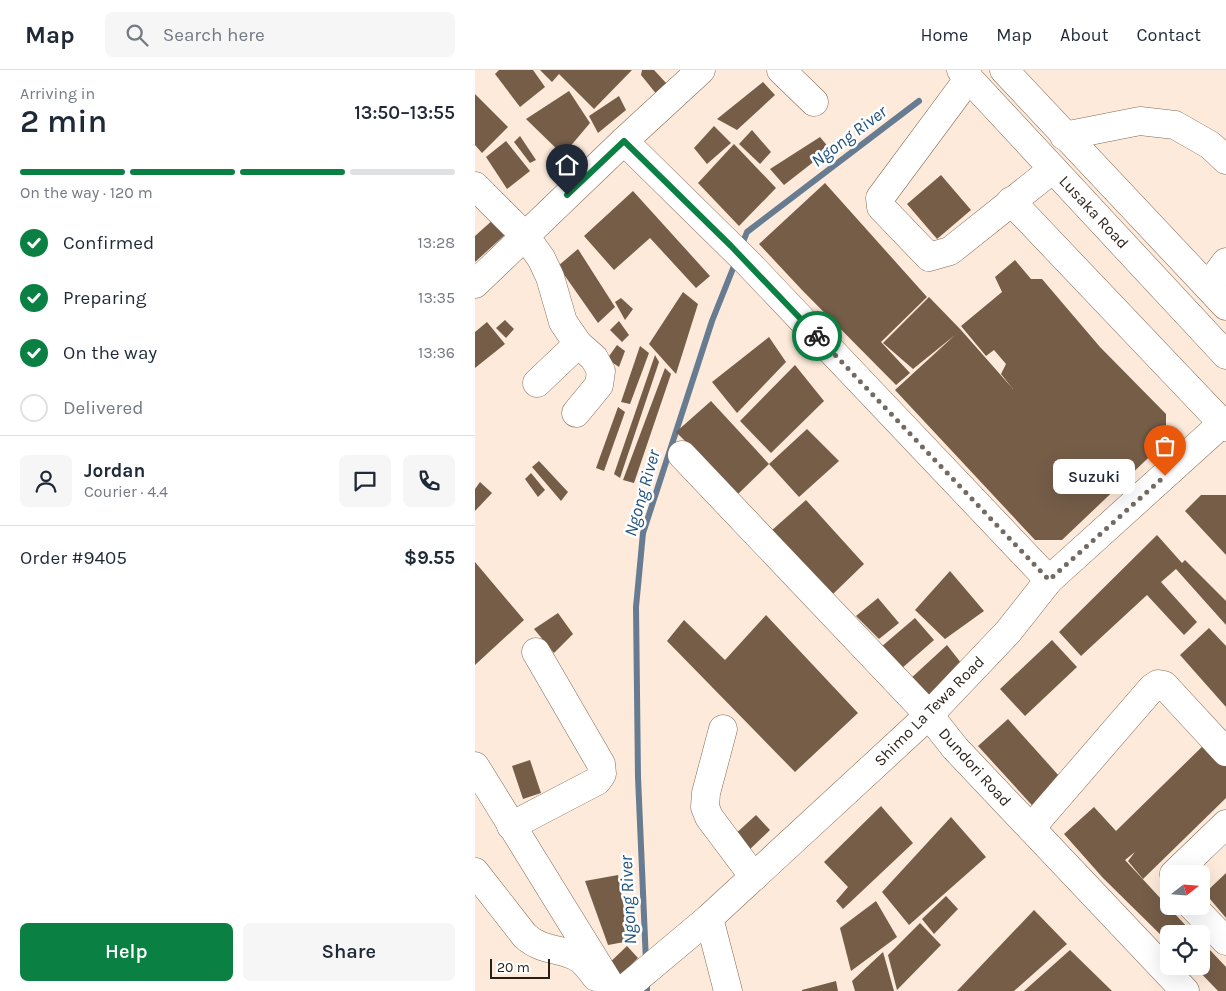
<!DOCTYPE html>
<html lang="en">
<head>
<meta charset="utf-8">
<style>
	:root { --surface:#fff; --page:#f6f6f7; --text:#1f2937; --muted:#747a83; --line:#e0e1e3; --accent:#0b8043 }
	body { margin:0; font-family:Karla,sans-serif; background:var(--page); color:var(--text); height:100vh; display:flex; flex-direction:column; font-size:19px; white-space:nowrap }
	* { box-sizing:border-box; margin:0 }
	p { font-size:16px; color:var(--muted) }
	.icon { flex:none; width:28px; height:28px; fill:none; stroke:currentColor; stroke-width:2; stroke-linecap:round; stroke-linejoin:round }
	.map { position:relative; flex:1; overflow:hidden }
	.side { display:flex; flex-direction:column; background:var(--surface); width:475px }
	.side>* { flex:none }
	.needle { width:32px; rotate:73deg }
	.buttons { position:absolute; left:685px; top:795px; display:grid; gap:10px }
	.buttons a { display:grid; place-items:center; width:50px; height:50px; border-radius:8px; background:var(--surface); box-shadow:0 5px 20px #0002; font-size:25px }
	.scale { position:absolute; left:15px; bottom:12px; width:60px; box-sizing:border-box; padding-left:5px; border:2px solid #291f16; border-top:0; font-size:14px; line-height:18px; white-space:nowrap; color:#291f16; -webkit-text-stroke:4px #fff; paint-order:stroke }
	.pin { position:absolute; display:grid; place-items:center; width:42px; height:42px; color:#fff; margin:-51px -21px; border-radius:50% 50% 50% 0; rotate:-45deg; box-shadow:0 0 5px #0007 }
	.pin .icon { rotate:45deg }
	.courier { position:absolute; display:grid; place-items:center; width:50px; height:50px; margin:-25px; border:4px solid #0b8043; border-radius:50%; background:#fff; color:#222; box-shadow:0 1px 6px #0007 }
	.bubble { position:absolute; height:35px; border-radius:8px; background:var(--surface); box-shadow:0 5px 20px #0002; font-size:16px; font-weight:600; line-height:35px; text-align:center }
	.summary em { font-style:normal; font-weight:600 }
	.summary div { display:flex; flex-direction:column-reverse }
	.summary { display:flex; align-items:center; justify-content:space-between; height:85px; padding:0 20px }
	h1 { font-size:32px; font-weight:600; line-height:38px }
	.bar { display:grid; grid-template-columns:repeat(4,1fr); gap:8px 5px; align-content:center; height:60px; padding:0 20px }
	.bar i { height:6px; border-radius:4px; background:var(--line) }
	.bar .on { background:var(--accent) }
	.bar p { grid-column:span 4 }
	.line { display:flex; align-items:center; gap:12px; padding:0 20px; border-top:1px solid var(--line) }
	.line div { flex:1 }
	.round { display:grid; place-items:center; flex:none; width:52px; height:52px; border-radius:8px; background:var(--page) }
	ol { padding:0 20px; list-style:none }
	li { display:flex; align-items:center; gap:15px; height:55px }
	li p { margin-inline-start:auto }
	li .icon { padding:5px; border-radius:50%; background:var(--accent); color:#fff; stroke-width:4 }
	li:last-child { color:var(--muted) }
	li i { width:28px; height:28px; border:2px solid var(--line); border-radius:50% }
	.primary-button { display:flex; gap:10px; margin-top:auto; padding:10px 20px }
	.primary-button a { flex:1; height:58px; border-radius:8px; background:var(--accent); color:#fff; font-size:20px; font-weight:600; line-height:58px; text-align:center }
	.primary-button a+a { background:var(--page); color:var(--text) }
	header { display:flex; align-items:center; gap:30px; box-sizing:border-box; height:70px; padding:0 25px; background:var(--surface); border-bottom:1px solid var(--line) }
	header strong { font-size:24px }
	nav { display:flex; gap:28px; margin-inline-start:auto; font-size:18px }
	.search { width:350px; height:45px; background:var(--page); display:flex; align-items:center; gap:12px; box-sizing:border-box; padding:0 18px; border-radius:8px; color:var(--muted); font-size:19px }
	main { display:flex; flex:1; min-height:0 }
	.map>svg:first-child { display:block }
	.industrial { fill:#fdeada; fill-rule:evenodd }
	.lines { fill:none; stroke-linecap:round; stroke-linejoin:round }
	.stream { stroke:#677c91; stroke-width:6 }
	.building { fill:#755d48 }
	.minor-casing { stroke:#836b55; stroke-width:29 }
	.major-casing { stroke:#836b55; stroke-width:29 }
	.minor { stroke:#fff; stroke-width:28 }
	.major { stroke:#fff; stroke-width:28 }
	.done { stroke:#736b63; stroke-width:5; stroke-dasharray:0 9 }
	.route { stroke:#0b8043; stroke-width:6 }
	.labels { text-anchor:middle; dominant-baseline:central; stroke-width:5; stroke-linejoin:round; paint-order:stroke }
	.street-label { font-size:16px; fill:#291f16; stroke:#fff }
	.water-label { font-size:18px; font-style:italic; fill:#1e517e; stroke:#fff }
</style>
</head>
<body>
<header>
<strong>Map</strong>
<div class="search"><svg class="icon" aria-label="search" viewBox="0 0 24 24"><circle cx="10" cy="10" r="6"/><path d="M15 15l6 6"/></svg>Search here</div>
<nav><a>Home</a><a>Map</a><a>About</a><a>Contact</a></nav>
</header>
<main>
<section class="side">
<div class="summary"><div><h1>2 min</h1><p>Arriving in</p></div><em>13:50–13:55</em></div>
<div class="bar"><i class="on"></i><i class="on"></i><i class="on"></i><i></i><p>On the way · 120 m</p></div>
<ol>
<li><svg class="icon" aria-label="check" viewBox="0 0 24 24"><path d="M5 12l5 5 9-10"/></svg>Confirmed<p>13:28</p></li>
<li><svg class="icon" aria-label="check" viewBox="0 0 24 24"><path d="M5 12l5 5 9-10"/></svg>Preparing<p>13:35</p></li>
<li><svg class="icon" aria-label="check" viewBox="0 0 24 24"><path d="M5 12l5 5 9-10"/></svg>On the way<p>13:36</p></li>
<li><i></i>Delivered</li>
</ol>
<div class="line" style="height:90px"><a class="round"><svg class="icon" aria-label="person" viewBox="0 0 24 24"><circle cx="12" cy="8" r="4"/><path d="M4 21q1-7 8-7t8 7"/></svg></a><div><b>Jordan</b><p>Courier · 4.4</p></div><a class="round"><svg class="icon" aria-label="chat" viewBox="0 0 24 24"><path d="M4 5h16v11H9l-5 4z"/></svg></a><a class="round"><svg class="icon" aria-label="phone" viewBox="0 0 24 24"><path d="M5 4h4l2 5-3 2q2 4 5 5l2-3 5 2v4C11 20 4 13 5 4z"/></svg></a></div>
<div class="line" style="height:65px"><div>Order #9405</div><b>$9.55</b></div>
<div class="primary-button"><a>Help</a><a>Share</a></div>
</section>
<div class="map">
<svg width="751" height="921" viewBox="0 0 751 921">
	<rect width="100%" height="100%" fill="#fcf7f2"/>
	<path class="industrial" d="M0,0H751V921H0ZM694,804H726V836H694ZM694,864H726V896H694Z"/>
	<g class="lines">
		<g class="stream">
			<polyline points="266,177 272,162 444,31"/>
			<polyline points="171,892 163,707 161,537 168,463 237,251 261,191"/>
			<polyline points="172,910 172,921"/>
		</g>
	</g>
	<g class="building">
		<polygon points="24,0 58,0 70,17 45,37 20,4"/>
		<polygon points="65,0 157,0 119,39 84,4 77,12"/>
		<polygon points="167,0 179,0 193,15 183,26 166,5"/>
		<polygon points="288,12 300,25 262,60 242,49"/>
		<polygon points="94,21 115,53 88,85 51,49"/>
		<polygon points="0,24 33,57 7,83 0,75"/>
		<polygon points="144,26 151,40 123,63 114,46"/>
		<polygon points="239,56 256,73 232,94 219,78"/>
		<polygon points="277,60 296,82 285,94 264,74"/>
		<polygon points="45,66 61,90 55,93 39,72"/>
		<polygon points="345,67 355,79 309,115 295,99"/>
		<polygon points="31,71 55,101 32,119 11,87"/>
		<polygon points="259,74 301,118 264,156 223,113"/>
		<polygon points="466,105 496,140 462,169 432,134"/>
		<polygon points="350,113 452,227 406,272 435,303 421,315 327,220 284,174"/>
		<polygon points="158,121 235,206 221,218 175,168 139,200 109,166"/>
		<polygon points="20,148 33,162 0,192 0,166"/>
		<polygon points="103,179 140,237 123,253 83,196"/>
		<polygon points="540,190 556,209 567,209 625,277 691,344 691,371 587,470 560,470 420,320 480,265 438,299 408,273 454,227 486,260 538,319 526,304 531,294 519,280 511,286 486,256 527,222 520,207"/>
		<polygon points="208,222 223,234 201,304 174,274"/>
		<polygon points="146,228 158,239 150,250 140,232"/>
		<polygon points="30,250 39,259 31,268 21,258"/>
		<polygon points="144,251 154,265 147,272 135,260"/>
		<polygon points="12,252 30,274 0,298 0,262"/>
		<polygon points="294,267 311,292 262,343 237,312"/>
		<polygon points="142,275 150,281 144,297 132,289"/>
		<polygon points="165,276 174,283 155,334 146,332"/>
		<polygon points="180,285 184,292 145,408 139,404"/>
		<polygon points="320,295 349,331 296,383 265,351"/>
		<polygon points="190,298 196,304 159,413 148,410"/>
		<polygon points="236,331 294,394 263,424 201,362"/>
		<polygon points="143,337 150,342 129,401 121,398"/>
		<polygon points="332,359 364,391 324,427 294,394"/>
		<polygon points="64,391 93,422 86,431 57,397"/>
		<polygon points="56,403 70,420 63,427 50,409"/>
		<polygon points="5,412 17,423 0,441 0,419"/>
		<polygon points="726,425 751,425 751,485 710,441"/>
		<polygon points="331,430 389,494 358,524 296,461"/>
		<polygon points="682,465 707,493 710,490 751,531 751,555 701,499 686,512 722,552 709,565 672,525 606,586 584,562"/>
		<polygon points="0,492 49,550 0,595"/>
		<polygon points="475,501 509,541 470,569 440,540"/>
		<polygon points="403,528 424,553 404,569 381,546"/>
		<polygon points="83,543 98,564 79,583 59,559"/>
		<polygon points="291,545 383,643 320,702 192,571 209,550 250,590"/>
		<polygon points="440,548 459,570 426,599 406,577"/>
		<polygon points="734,558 751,576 751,637 705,585"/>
		<polygon points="577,570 602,597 550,646 525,619"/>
		<polygon points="472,575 490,598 452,628 434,610"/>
		<polygon points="533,649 594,717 565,744 503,676"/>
		<polygon points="736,668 751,684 751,728 668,809 653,791 660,782 650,790 713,858 708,864 694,864 694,873 628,808 589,764 619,737 641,761"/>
		<polygon points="55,690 66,723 48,729 37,696"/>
		<polygon points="406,736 438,773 368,839 361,831 373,817 349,792"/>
		<polygon points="281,745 295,760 271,783 257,767"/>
		<polygon points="476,747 511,787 434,855 407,822"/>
		<polygon points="751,803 751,848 730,823"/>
		<polygon points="143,805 155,871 133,875 110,811"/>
		<polygon points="471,826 483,839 459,864 447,849"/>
		<polygon points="401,831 422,867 376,901 365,858"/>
		<polygon points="559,840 592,874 539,921 482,921"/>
		<polygon points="445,853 466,875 422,920 413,885"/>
		<polygon points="152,876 163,888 140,911 128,899"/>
		<polygon points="733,878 751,897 751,921 743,921 719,896 726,896 726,884"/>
		<polygon points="595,880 637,921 549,921"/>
		<polygon points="408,882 419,921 380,921 377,911"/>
		<polygon points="361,911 363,921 327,921 327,920"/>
	</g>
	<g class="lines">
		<defs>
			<g id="minor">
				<polyline points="306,0 339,32"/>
				<polyline points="494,8 405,128 406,137 454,187 475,181 578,99"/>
				<polyline points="589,66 665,51 700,55 735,75 751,90"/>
				<polyline points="149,71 274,194 574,510"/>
				<polyline points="0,116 50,166 66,188 75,207 88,252 103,274 119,288 126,301 124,315 101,343"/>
				<polyline points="536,131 751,357"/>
				<polyline points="0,214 149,71 226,0"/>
				<polyline points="733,216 751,192"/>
				<polyline points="62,313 103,274"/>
				<polyline points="207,385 454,645 480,678 710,921"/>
				<polyline points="248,659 231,723 230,737 234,747 279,807"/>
				<polyline points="0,696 139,921"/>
				<polyline points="36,756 122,711 127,704 126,694 61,582"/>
				<polyline points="556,758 677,618 683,614 689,615 751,682"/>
				<path d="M0,802L50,866C69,883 88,877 105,889C111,893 116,901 121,907"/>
				<polyline points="699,804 751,754"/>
				<polyline points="717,836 751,871"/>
				<polyline points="234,848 253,921"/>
				<polyline points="147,921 234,848 454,645 533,562 574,510 751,350"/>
			</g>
			<g id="major">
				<polyline points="486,0 751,285"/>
				<polyline points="529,0 751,236"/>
			</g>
		</defs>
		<use href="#minor" class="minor-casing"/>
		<use href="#major" class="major-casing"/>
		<use href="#minor" class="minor"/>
		<use href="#major" class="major"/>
	</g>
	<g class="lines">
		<polyline class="done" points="342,266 574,510 690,406"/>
		<polyline class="route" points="92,125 149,71 256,176 342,266"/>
	</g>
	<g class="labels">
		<g class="street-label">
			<text transform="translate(619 142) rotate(47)">Lusaka Road</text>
			<text transform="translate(454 641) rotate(-45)">Shimo La Tewa Road</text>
			<text transform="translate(500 697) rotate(48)">Dundori Road</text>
		</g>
		<g class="water-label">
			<text transform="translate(374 66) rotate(-37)">Ngong River</text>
			<text transform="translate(167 423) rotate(-74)">Ngong River</text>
			<text transform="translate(153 830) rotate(-93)">Ngong River</text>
		</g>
	</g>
</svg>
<div class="buttons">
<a><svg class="needle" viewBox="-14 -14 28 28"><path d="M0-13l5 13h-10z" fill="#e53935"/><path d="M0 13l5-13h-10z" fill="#747a83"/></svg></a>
<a><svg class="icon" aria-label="locate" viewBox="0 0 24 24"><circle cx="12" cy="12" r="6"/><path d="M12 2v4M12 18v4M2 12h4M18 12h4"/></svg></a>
</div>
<div class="scale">20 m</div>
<div class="pin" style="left:690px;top:406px;background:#ea580c"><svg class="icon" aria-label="bag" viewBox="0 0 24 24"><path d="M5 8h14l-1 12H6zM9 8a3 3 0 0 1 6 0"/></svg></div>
<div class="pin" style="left:92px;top:125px;background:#1f2937"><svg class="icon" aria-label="home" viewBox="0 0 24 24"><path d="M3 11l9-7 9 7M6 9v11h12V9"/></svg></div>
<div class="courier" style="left:342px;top:266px"><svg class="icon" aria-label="bike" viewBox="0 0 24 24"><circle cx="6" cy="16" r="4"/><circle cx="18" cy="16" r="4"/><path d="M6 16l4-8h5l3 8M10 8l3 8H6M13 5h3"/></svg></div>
<div class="bubble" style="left:578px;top:389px;width:82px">Suzuki</div>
</div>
</main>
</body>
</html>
